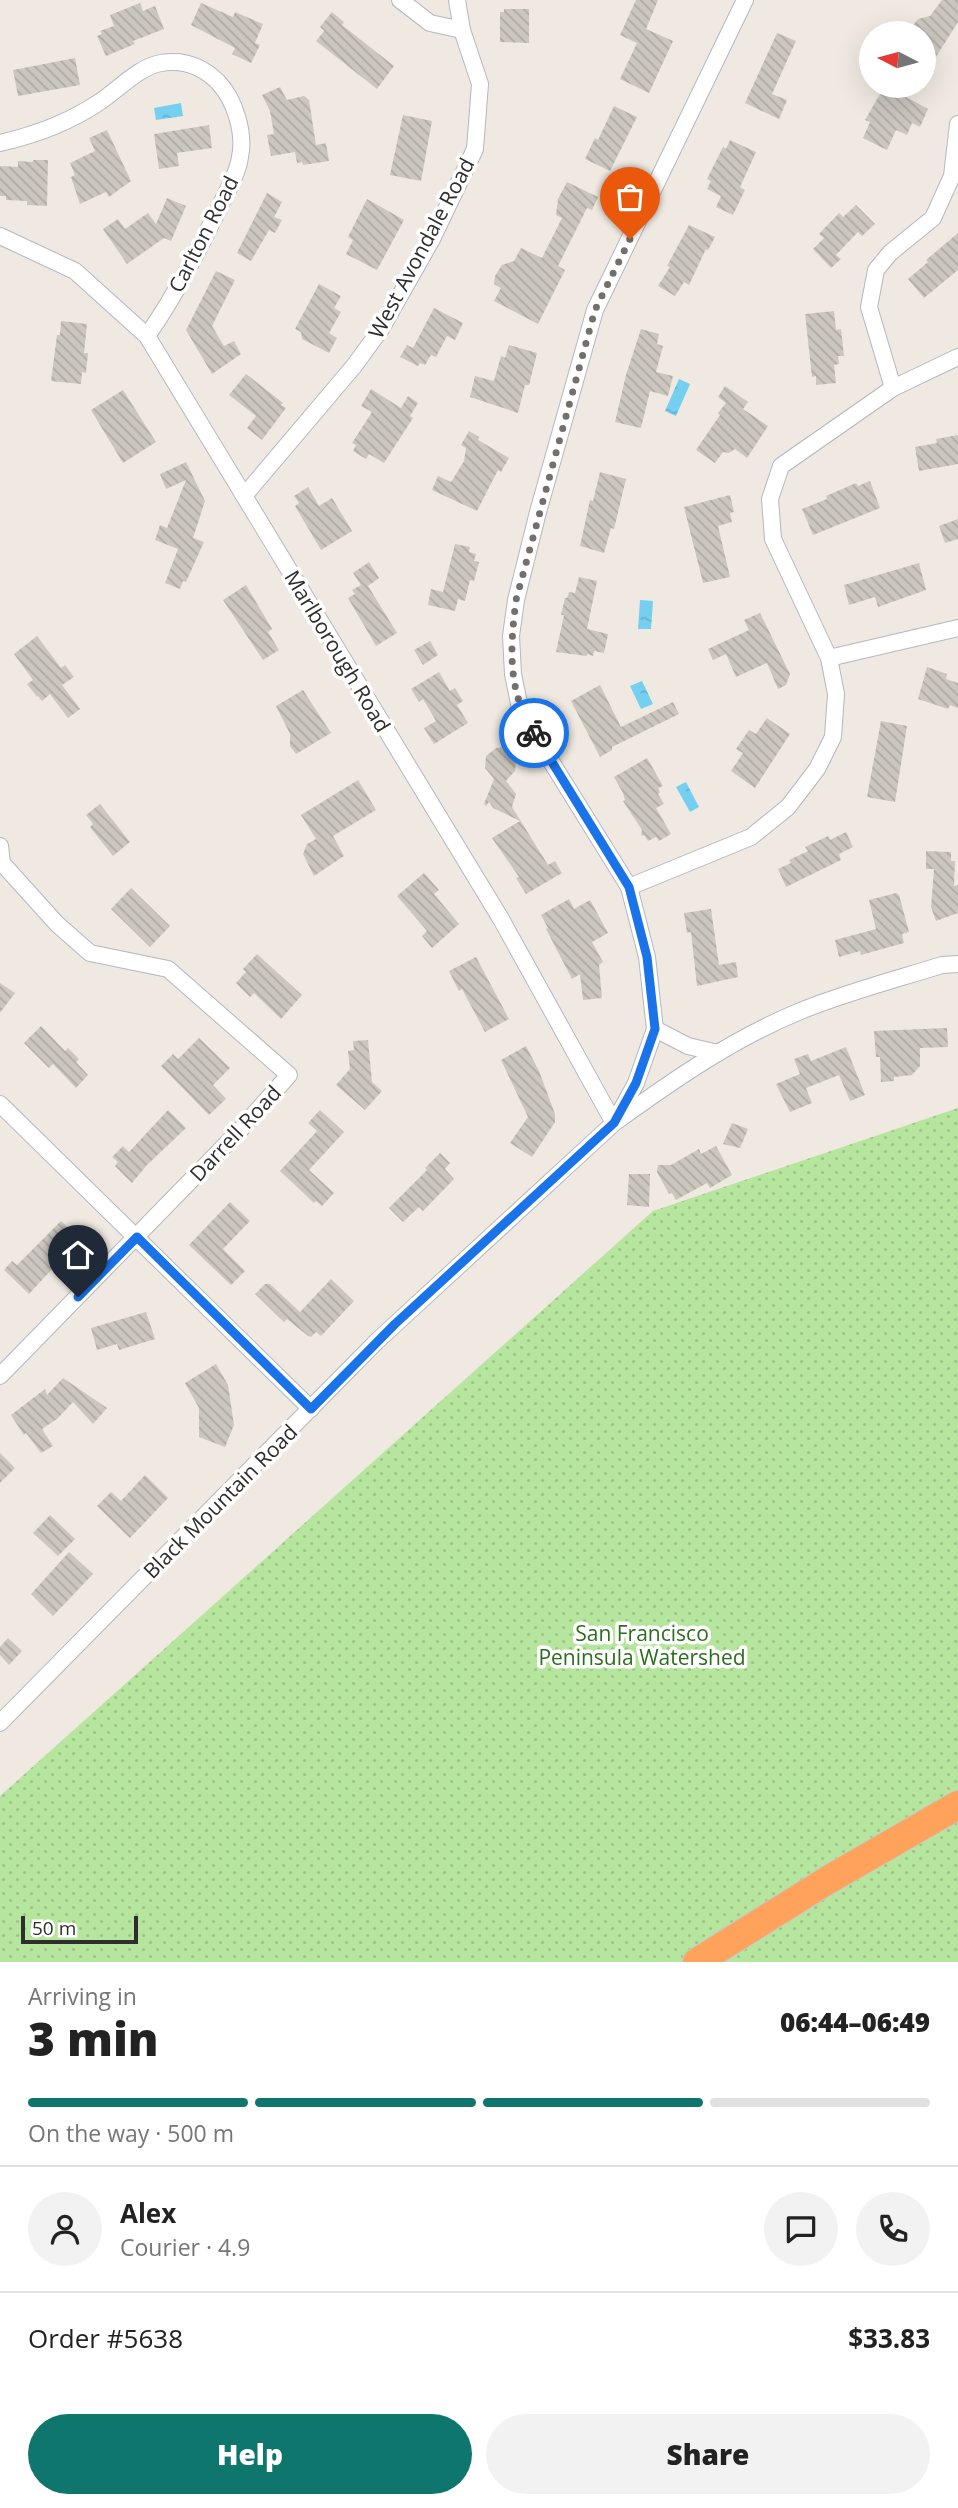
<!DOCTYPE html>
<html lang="en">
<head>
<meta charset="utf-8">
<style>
	:root { --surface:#fff; --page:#f2f2f2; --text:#222; --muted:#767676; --line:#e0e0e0; --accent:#0f766e }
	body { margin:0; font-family:"Open Sans",sans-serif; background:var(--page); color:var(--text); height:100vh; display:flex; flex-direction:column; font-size:26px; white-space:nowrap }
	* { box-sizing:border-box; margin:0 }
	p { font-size:23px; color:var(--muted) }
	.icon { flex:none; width:38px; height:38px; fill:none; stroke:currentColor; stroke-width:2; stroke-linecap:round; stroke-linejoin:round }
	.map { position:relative; height:1962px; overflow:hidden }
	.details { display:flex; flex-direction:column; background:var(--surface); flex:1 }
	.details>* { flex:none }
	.needle { width:46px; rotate:276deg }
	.tools { position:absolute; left:859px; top:21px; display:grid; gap:14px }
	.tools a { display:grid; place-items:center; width:77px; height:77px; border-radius:50%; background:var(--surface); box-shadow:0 7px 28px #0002; font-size:35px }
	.scale { position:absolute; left:21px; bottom:18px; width:117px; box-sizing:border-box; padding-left:7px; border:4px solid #2e2e2e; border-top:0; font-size:19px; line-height:24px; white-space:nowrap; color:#2e2e2e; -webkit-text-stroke:5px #fff; paint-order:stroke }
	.pin { position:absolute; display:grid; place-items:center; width:60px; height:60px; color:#fff; margin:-72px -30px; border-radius:50% 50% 50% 0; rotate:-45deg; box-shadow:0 0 7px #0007 }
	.pin .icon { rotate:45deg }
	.courier { position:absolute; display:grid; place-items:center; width:70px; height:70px; margin:-35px; border:5px solid #1a73e8; border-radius:50%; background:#fff; color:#222; box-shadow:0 2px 9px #0007 }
	.summary em { font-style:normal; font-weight:800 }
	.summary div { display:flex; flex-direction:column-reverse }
	.summary { display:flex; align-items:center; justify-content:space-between; height:119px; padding:0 28px }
	h1 { font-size:46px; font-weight:800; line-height:52px }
	.bar { display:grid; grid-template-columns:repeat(4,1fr); gap:10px 7px; align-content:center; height:84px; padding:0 28px }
	.bar i { height:9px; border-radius:5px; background:var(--line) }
	.bar .current { background:var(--accent) }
	.bar p { grid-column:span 4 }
	.line { display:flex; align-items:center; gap:18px; padding:0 28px; border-top:2px solid var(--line) }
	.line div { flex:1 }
	.round { display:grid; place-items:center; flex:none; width:74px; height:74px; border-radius:37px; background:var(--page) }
	.primary-button { display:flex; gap:14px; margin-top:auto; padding:14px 28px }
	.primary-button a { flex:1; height:80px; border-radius:42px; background:var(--accent); color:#fff; font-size:28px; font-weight:800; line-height:80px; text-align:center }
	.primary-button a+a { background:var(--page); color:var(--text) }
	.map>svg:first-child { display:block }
	.grass { fill:url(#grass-dots) }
	.water { fill:url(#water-ripples) }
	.building { fill:url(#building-back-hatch) }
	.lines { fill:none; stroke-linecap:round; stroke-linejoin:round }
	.minor-casing { stroke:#b4b7c1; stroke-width:18 }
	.motorway-casing { stroke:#c9c9c9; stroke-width:30 }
	.minor { stroke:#fff; stroke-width:16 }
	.motorway { stroke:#ffa35c; stroke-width:28 }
	.done { stroke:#726f6d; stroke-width:7; stroke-dasharray:0 12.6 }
	.route { stroke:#1a73e8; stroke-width:9 }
	.labels { text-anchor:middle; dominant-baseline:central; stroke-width:7; stroke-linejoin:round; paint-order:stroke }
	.street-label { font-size:21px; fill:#2e2e2e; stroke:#fff }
	.park-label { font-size:21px; fill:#2c6e1b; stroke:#fff }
</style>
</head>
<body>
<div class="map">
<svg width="958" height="1962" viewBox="0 0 958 1962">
	<defs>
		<pattern id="grass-dots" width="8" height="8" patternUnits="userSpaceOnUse" patternTransform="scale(1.75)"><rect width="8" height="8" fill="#b6e59e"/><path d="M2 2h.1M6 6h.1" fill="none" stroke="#9dc588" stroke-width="1.8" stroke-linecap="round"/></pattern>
		<pattern id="water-ripples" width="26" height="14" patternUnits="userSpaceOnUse" patternTransform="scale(1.75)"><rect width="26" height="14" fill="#75cff0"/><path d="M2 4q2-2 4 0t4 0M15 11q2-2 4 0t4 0" fill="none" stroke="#66b2ce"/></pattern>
		<pattern id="building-back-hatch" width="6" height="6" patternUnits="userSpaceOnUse" patternTransform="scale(1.75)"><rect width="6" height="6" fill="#cbc7bf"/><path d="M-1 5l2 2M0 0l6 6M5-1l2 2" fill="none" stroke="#afaba4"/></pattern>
	</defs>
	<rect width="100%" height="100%" fill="#efe9e1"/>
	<polygon class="grass" points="958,1108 958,1962 0,1962 0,1796 653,1211"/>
	<g class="water">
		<polygon points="181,103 183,116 156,120 154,108"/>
		<polygon points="679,379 690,384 676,416 665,411"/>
		<polygon points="640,600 653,601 651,629 638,629"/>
		<polygon points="642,681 653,704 641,709 630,686"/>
		<polygon points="686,782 699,807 690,812 676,787"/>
	</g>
	<g class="building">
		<polygon points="636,0 658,0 646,29 673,41 649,93 620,79 637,43 620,35"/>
		<polygon points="942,0 958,0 958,22 934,60 924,52 924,33 907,33 918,19 930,16"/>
		<polygon points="140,3 143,11 155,6 164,29 133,41 135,44 106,56 97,36 102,34 100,31 114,26 110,15"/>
		<polygon points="201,3 233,17 235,12 263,24 255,43 260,45 251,63 232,54 235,48 191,25"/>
		<polygon points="504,9 529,9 529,43 500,42 500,12 504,12"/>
		<polygon points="332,12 344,22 342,25 394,66 377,89 316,41 324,31 320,27"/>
		<polygon points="777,33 796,41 772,94 787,100 779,119 745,103"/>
		<polygon points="75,58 80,85 18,96 13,70"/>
		<polygon points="280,87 287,100 304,96 309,100 316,145 326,143 329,161 303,165 302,162 297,163 295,152 271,156 267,135 274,134 270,111 262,95"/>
		<polygon points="883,89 897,96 899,93 928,109 920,127 912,123 907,135 896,130 887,150 863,138 870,122 865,120"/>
		<polygon points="614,106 637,117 610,171 585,159 595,138 598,140"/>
		<polygon points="403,115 432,121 421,181 390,175"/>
		<polygon points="209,125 212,148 177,153 179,166 159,169 154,134"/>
		<polygon points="107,130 131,181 109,197 106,192 80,204 71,177 75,175 70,163 95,151 89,138"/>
		<polygon points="730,140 756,152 740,187 745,190 733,215 716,207 721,196 707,189 711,181 707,179 723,147 726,149"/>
		<polygon points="33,160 48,160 47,206 27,205 27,201 6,200 6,196 0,196 0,166 18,167 18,161 33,162"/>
		<polygon points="567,182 598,197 592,210 587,208 558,266 565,270 538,324 494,301 501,288 494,284 495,276 502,265 514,261 521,248 542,258 562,218 556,215 558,199"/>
		<polygon points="267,193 282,202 274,217 282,220 275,233 269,230 251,261 237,253"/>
		<polygon points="167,198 186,206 171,241 164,238 127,264 103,229 118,219 125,229 148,213 156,224"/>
		<polygon points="367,199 404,220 377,270 346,254 353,240 348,237"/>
		<polygon points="856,205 875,224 862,236 858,232 836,255 841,259 831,268 813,249 824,238 819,234 839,213 843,217"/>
		<polygon points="689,225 715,237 708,250 706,249 689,285 684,282 675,296 658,286 670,267 667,266"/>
		<polygon points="958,233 958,270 924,298 908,279 928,262 926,260"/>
		<polygon points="216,271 235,280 212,326 224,346 234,341 241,354 212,374 186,330"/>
		<polygon points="319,284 341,296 334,308 341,312 329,333 337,338 329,353 302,339 301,332 295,329"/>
		<polygon points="434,308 463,323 455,340 447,336 436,357 431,355 425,365 420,363 418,366 400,357 407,345 413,348"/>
		<polygon points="834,311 836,330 841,329 844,356 838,356 839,364 834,365 836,383 816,385 816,376 812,377 805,314"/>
		<polygon points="61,321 87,324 84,353 88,353 86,373 82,372 81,384 51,381 57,335 60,335"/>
		<polygon points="641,329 659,334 657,344 663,346 656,372 673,376 668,396 650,391 641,428 615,422 626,375"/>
		<polygon points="509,345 537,353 529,385 525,385 518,413 470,397 475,376 494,381 501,356 505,358"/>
		<polygon points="246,374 283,403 281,405 286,408 262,440 247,428 256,416 229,395"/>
		<polygon points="725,386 748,402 743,409 768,426 747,458 735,449 729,453 723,452 715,463 696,450 720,415 718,413 726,403 718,397"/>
		<polygon points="371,389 401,408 408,396 418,403 410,416 413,418 384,463 369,454 366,459 353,451 356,445 352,443 372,412 361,406"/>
		<polygon points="123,390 156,442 123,463 91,410"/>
		<polygon points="469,431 479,437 478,440 509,458 501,472 498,470 477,511 432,490 438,476 451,482 464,461 466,448 461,445"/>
		<polygon points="958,435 958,464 919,471 915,447 937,443 936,439"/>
		<polygon points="186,462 205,501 193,538 204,542 186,582 183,581 180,589 165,583 178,549 155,540 160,525 167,528 186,480 166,489 160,474"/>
		<polygon points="600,472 626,479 614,529 611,528 604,553 580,546 590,500 593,501"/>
		<polygon points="870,481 880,508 813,535 802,509 827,499 826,496 856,483 858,486"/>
		<polygon points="308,487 319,506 332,498 352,531 321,550 295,506 299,503 294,496"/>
		<polygon points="730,495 734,512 730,513 732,522 718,526 730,577 703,583 684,507"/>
		<polygon points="958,519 958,539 945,543 939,526"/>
		<polygon points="455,544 470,547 469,552 476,554 474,561 479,562 474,581 470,580 465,601 458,599 455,611 428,605 431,589 443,592"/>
		<polygon points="369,562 379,578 368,586 397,633 376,646 348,598 355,594 352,590 361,585 353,573"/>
		<polygon points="919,563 926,590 878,607 875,597 849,605 844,585"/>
		<polygon points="579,577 597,581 587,629 608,634 604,653 594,651 593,656 587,654 587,656 556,652 564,615 561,615 565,598 567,598 569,592 575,593"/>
		<polygon points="246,585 272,629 268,632 279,650 263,660 223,600"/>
		<polygon points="760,613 790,674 786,685 778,689 767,663 736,677 726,654 713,660 708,649 749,630 744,620"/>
		<polygon points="37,636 61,668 65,665 74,677 62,685 80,709 68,718 50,694 42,701 38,696 37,697 27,684 33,680 14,654"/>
		<polygon points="430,641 438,655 423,665 414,650"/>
		<polygon points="927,667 947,674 946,679 958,683 958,708 950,705 948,709 918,699"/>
		<polygon points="439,672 450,691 455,688 463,701 457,705 468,723 434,744 424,728 436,721 423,699 419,702 411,689"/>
		<polygon points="600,685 621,727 673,702 679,714 612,747 612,750 600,757 571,701"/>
		<polygon points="303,690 331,733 296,754 290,746 290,734 276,706"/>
		<polygon points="767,718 790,734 755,788 731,771 743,753 736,749 749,730 756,734"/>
		<polygon points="881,721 907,726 895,802 867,797"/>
		<polygon points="502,747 513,753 516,759 515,771 506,781 516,794 512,807 548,865 555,861 562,873 526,894 516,878 519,877 492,838 520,821 493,808 489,802 486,806 484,804 494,779 485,768 486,756 496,748"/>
		<polygon points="647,758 663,786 658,788 660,792 658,794 664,804 656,808 671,834 659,841 656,837 648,841 645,836 641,835 642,830 623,801 625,800 623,793 614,777"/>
		<polygon points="358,780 376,810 333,836 344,856 314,876 303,854 307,844 316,839 301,815"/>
		<polygon points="100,804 130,842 113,856 90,827 93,824 86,815"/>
		<polygon points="846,832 853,847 839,854 841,860 786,887 778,869 791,863 789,860 808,851 805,847 828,836 830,840"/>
		<polygon points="926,851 951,852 951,861 955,861 954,886 958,885 958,913 936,921 931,907 934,869 926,869"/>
		<polygon points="424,873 439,890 434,894 459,924 432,948 422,936 427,931 397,896"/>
		<polygon points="131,888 170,926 150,947 111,909"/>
		<polygon points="896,893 899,895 909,932 902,934 904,943 861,955 860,951 839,957 835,940 876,929 869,900"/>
		<polygon points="569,899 574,909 590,900 608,933 592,942 603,962 599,965 602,998 583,1000 580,974 572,979 546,929 548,928 541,915"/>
		<polygon points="711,909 719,965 736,962 738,977 697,986 691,932 687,933 684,913"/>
		<polygon points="257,954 302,995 281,1019 254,993 250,997 236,983 246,972 243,969"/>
		<polygon points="476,957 509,1019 485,1032 462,989 459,991 449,971"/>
		<polygon points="0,983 15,993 0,1013"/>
		<polygon points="41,1026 65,1051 68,1048 79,1059 76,1062 88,1075 76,1088 53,1064 49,1068 24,1043"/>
		<polygon points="947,1028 948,1047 920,1048 920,1066 912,1075 894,1077 894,1081 881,1082 880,1057 876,1057 874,1031"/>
		<polygon points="199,1038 230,1068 213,1085 226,1099 209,1115 161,1066 173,1054 178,1059"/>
		<polygon points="368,1040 372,1082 382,1091 365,1110 336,1085 350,1069 348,1051 354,1050 353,1041"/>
		<polygon points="526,1046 539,1071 555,1114 555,1122 532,1157 510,1143 528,1117 501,1060"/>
		<polygon points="846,1047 865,1095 850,1101 839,1075 806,1088 812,1103 790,1112 776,1084 800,1074 794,1059 808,1054 811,1061"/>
		<polygon points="168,1110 186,1128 147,1165 132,1183 115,1166 118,1162 112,1157 123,1146 129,1152"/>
		<polygon points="320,1110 344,1132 309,1170 334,1193 322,1206 316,1201 314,1203 280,1171 317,1131 308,1123"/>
		<polygon points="732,1123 748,1129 740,1148 723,1144"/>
		<polygon points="716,1146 732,1175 710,1188 707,1183 676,1200 672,1193 669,1194 657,1172 658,1165 671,1165 699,1149 701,1154"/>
		<polygon points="440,1153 450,1163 445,1169 454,1179 423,1211 419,1207 403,1222 389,1208 427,1170 425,1168"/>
		<polygon points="629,1174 650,1174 649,1207 627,1205"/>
		<polygon points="230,1202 250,1221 223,1249 245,1271 231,1285 189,1245"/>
		<polygon points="61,1221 80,1239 29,1294 4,1270 12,1261 17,1265"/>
		<polygon points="331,1279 354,1301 321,1336 316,1332 311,1337 308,1336 287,1319 284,1322 255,1294 265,1284 270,1284 300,1312"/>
		<polygon points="146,1312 155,1339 119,1350 117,1344 97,1350 91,1328"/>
		<polygon points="216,1364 228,1385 234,1425 225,1447 199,1437 199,1408 185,1383"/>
		<polygon points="63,1378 107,1408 93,1424 73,1402 57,1419 42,1429 53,1446 41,1453 26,1433 24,1435 11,1415 45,1389 47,1395"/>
		<polygon points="0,1453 15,1468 0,1483"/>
		<polygon points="145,1475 168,1498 130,1538 97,1506 111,1492 121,1501"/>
		<polygon points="50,1515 75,1539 58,1556 33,1533"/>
		<polygon points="69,1552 93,1574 53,1616 31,1594"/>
		<polygon points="8,1638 22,1651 9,1665 0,1655 0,1647"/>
	</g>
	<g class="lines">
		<defs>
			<g id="minor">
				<polyline points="400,0 430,23 462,30"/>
				<path d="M0,143C35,135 68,123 98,103C117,91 138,67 161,63C184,59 202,66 218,82C235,100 245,133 240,157C238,173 227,191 220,206C198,251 175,296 147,336"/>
				<path d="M0,236L75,271L147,336L501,919L614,1123C672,1081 731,1040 798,1012C844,993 894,980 942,965L958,964"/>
				<polyline points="893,388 869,307 876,270 890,253 933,218 952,176 958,124"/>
				<polyline points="244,496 354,366 381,329 432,239 475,149 480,84 462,30 457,0"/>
				<polyline points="829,658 958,628"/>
				<polyline points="0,846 2,863 57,924 90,953 168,969 289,1075 240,1130 0,1376"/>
				<polyline points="629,887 751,837 788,807 817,769 833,737 836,694 829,658 773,539 770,499 781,466 893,388 958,357"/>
				<polyline points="655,1029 688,1046 718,1053"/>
				<polyline points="0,1104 311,1409"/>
				<polyline points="0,1723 377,1341 614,1123 636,1083 655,1029 647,957 629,887 521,713 513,674 511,636 516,600 538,512 595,310 745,0"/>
			</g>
			<polyline id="motorway" points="697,1962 828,1880 958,1805"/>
		</defs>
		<use href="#minor" class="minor-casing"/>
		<use href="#motorway" class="motorway-casing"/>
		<use href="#minor" class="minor"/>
		<use href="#motorway" class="motorway"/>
	</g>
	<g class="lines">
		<path class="done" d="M534,733C507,690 510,648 516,600L595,310L630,239"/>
		<polyline class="route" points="78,1297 137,1237 311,1409 395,1324 614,1123 636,1083 655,1029 647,957 629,887 534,733"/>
	</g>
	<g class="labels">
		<g class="street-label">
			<text transform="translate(203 234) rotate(-63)">Carlton Road</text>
			<text transform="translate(421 248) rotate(-62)">West Avondale Road</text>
			<text transform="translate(338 651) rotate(59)">Marlborough Road</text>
			<text transform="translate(235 1133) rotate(-47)">Darrell Road</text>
			<text transform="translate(220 1501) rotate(-45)">Black Mountain Road</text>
		</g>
		<g class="park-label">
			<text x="642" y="1633">San Francisco<tspan x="642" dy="24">Peninsula Watershed</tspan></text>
		</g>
	</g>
</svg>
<div class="tools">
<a><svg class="needle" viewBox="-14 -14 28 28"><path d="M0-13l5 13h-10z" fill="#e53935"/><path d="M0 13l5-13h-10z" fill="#767676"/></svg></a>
</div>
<div class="scale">50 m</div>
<div class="pin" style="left:630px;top:239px;background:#ea580c"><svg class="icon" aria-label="bag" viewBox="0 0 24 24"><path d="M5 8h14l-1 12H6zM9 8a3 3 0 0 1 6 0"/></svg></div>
<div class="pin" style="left:78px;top:1297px;background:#1f2937"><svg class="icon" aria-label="home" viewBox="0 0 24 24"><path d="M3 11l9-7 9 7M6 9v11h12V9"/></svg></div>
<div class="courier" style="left:534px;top:733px"><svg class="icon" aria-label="bike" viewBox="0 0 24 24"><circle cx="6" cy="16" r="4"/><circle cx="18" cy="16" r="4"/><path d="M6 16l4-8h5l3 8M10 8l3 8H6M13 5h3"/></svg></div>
</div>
<section class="details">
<div class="summary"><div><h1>3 min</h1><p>Arriving in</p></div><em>06:44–06:49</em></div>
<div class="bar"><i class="current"></i><i class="current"></i><i class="current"></i><i></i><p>On the way · 500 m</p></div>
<div class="line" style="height:126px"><a class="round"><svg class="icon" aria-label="person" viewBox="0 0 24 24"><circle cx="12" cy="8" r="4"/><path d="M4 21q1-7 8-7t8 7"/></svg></a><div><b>Alex</b><p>Courier · 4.9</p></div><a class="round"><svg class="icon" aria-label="chat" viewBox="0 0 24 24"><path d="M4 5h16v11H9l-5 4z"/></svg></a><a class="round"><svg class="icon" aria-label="phone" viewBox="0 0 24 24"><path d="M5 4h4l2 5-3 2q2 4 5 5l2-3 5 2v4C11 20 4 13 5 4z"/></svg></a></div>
<div class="line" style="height:91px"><div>Order #5638</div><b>$33.83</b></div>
<div class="primary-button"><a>Help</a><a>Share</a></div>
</section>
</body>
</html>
